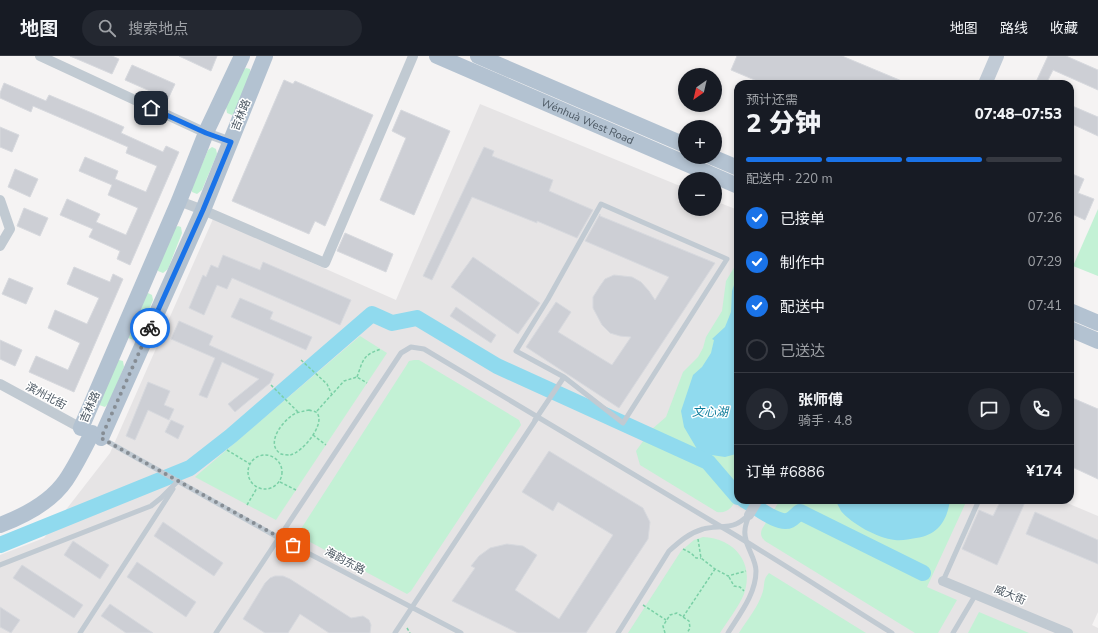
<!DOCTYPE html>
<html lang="zh">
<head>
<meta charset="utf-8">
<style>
	:root { --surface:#171b24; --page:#242831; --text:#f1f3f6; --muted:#9ea1a6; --line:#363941; --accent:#1a73e8 }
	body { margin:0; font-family:"Nunito Sans","Noto Sans SC",sans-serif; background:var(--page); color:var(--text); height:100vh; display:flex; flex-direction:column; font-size:15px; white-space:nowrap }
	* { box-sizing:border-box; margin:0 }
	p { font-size:13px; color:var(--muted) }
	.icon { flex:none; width:22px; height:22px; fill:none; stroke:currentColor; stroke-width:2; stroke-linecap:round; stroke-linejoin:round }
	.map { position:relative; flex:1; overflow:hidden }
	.details { position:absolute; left:734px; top:24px; width:340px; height:424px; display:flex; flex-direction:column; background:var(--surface); border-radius:12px; box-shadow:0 2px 6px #0003 }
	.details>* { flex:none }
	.needle { width:26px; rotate:214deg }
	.fabs { position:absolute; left:678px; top:12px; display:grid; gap:8px }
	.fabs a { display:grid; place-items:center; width:44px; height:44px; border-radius:50%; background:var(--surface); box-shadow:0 2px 6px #0003; font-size:20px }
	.pin { position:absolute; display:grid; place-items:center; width:34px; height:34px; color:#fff; margin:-17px; border-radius:8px; box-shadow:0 2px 6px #0006 }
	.courier { position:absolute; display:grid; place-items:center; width:40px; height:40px; margin:-20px; border:3px solid #1a73e8; border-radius:50%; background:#fff; color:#222; box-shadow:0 1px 5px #0007 }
	.headline em { font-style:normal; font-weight:800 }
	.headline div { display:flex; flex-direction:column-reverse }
	.headline { display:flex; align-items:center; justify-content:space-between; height:68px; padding:0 12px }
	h1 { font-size:26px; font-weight:800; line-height:30px }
	.bar { display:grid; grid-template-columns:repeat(4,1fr); gap:6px 4px; align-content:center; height:48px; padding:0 12px }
	.bar i { height:5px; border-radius:3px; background:var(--line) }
	.bar .on { background:var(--accent) }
	.bar p { grid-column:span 4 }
	.line { display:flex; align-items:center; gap:10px; padding:0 12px; border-top:1px solid var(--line) }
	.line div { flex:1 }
	.round { display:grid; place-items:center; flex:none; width:42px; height:42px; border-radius:21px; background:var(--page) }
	ol { padding:0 12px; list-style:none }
	li { display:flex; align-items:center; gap:12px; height:44px }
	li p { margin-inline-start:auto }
	li .icon { padding:4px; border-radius:50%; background:var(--accent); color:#fff; stroke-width:4 }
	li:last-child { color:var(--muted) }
	li i { width:22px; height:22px; border:2px solid var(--line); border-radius:50% }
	header { display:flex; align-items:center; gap:24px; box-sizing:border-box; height:56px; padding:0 20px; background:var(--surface); border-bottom:1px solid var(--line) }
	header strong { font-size:19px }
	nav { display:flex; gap:22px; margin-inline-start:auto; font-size:14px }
	.search { width:280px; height:36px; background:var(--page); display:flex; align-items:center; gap:10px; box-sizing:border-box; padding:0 14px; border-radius:22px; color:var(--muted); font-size:15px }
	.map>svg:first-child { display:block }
	.education { fill:#e6e4e5 }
	.green { fill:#c3f1d5 }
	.water { fill:#90daee }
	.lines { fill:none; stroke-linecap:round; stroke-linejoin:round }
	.river { stroke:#90daee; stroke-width:16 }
	.building { fill:#cdcfd5; stroke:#d7d9de }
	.path { stroke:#7ad0a6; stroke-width:1.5; stroke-dasharray:3 2; stroke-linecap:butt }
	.service { stroke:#c1cad2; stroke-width:5 }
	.minor { stroke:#c1cad2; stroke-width:10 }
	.secondary { stroke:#c1cbd6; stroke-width:14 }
	.primary { stroke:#b3c2d1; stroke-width:16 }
	.done { stroke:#868d94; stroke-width:4; stroke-dasharray:0 7.2 }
	.route { stroke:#1a73e8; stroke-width:5 }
	.labels { text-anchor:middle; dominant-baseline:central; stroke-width:3; stroke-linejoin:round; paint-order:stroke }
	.street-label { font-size:11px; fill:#4a5661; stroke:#fff }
	.water-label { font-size:12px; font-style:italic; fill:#0c7c9b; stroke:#fff }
</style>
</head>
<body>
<header>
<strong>地图</strong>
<div class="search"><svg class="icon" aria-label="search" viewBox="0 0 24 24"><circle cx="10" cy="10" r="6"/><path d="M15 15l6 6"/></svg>搜索地点</div>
<nav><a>地图</a><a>路线</a><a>收藏</a></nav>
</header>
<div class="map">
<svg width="1098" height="577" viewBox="0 0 1098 577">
	<rect width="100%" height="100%" fill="#f5f3f3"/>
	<polygon class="education" points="480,48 685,132 685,153 715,153 715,145 738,154 738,444 1060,444 1098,460 1098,556 1092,569 1098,572 1098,577 0,577 0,499 44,482 110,397 213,163 396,244"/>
	<g class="green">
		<polygon points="246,12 250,13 251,19 236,55 232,59 227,57 226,51 242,15"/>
		<polygon points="212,91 216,93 217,98 202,134 197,138 192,136 192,131 208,94"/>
		<polygon points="1098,153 1098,220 1073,210"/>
		<polygon points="178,170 181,171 182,177 168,213 163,217 158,215 158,210 173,173"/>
		<path d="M738,205V441C733,449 729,458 717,456L640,409L636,395L651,374L666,361L683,316L698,301L703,292L706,281L722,255L726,225Z"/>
		<polygon points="148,237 152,239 153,244 138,280 134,284 128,282 144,241"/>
		<polygon points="360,280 387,297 276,464 195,421"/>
		<polygon points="119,304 123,305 124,311 109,347 105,351 99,349 115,307"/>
		<polygon points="414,304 419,304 519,364 521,369 411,535 407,538 297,479 406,310 409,305"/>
		<path d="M780,444H967L927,531L957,544L938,577H915L765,485C761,481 760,478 762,473Z"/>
		<path d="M703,481C734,482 755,507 744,538C738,552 728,564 720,577H628L681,495L694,484Z"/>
		<path d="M769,517L866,577H739C747,564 759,550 763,535C765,527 763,523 769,517Z"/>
		<polygon points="979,556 1029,577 968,577"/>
	</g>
	<g class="water">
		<polygon points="738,217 738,397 736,398 725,401 705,398 697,393 684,371 681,355 693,319 702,311 711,297 714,284 712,283 725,271 731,256 732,235"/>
		<path d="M835,444H950C947,465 938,479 916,482C909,483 902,485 895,484C877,482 852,468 841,455C839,451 837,447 835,444Z"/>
	</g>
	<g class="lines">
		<g class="river">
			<path d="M744,444C755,449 778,470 790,464C794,462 797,458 800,456L923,517"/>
			<polyline points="0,489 190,412 231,380 372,258 392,267 417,262 497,310 708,406 738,441"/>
		</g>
	</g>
	<g class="building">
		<polygon points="70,0 112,0 119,3 112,18"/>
		<polygon points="179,0 217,0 211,15"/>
		<polygon points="737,0 842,0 909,28 764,28 731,14"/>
		<polygon points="1048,0 1066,0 1098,14 1098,34 1053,14 1046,28 1035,28"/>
		<polygon points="132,9 175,28 168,43 125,24"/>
		<polygon points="284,24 293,28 295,25 373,59 325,170 315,165 309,178 232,145"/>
		<polygon points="4,27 46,45 49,39 92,57 124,71 121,77 163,96 166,90 179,96 130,209 117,203 120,195 89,181 93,173 60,159 67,143 100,158 96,166 126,179 138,152 108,139 112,129 79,115 85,101 118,115 115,123 146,136 157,110 126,97 128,91 75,68 33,50 31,56 0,42 0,37"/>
		<polygon points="1070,49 1098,61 1098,80 1070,67"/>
		<polygon points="401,54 450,75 414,159 380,144 406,82 392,75"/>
		<polygon points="0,71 19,79 12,96 0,91"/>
		<polygon points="484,91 494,95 492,100 553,124 549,135 593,154 577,182 537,165 537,167 472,141 432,224 423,220"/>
		<polygon points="15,113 38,123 30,141 8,131"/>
		<polygon points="1070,117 1084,123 1078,137 1094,143 1085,164 1070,157"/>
		<polygon points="24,152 48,162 40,180 17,170"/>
		<polygon points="600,158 600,160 715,207 619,352 526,291 556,246 571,256 558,276 612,309 631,281 620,280 610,277 602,269 593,252 593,241 600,230 605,223 614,219 632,221 641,226 649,235 655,244 669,221 585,185"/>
		<polygon points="345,177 393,198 386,216 337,195"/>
		<polygon points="223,199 260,214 263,206 351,244 340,269 232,222 227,233 217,229 204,259 189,252 203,219 206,221 211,209 218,212"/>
		<polygon points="473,201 540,247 518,278 451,231"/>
		<polygon points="74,211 110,226 113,218 123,223 74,336 29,316 36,300 68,314 80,287 48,272 55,254 87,268 99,242 67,228"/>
		<polygon points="9,222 33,232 26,248 2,238"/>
		<polygon points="240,242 273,256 270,263 312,281 306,294 231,261"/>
		<polygon points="456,251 496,279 491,287 450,260"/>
		<polygon points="179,265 213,280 209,289 274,318 270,327 235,356 228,348 259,323 222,306 207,342 199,339 215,302 171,283"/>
		<polygon points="0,284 22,294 15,310 0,303"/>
		<polygon points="148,326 170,335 164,349 174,353 169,364 148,354 135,384 126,380"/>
		<polygon points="1070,341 1098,353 1098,423 1070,410"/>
		<polygon points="171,364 184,370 178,383 165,376"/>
		<polygon points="549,395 643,452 650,466 648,483 586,577 518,577 452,545 475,512 471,510 479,500 490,492 507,488 523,490 537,499 515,534 559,563 613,479 558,446 553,455 522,436"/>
		<polygon points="1001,444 1026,444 997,509 962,493 979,454 993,460"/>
		<polygon points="1035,456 1098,484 1098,508 1026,478"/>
		<polygon points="163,466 223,507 214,520 154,480"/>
		<polygon points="73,485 109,509 100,523 64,499"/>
		<polygon points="137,506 196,546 186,561 127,521"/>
		<polygon points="22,509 83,549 74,562 13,522"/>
		<polygon points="275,520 283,520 290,523 351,562 363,560 369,564 371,569 370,577 329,577 300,558 288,577 265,577 243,563 265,527 270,522"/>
		<polygon points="110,548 153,577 126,577 101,560"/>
		<polygon points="0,551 20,564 11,577 0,571"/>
	</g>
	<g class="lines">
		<g class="path">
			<polyline points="301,304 327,328 332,339"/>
			<path d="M357,321C363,305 362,299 381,293"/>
			<polyline points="271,329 298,356"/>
			<path d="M309,354C311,355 316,355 317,357C326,368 302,397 290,399C288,399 284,399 281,398C278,396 276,394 275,391C271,379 286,362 296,357C300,356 304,355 309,354Z"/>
			<polyline points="317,355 344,325 357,321 367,327"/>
			<polyline points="313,379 326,389"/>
			<polyline points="227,394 250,408"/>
			<circle cx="265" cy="416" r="17"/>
			<polyline points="280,426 296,434"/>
			<polyline points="247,449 257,432"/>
			<polyline points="698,483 701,502 715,513 728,520 746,515"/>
			<polyline points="683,493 691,497 696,502 701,502"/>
			<polyline points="729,521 734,530 740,531 744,535"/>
			<polyline points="643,549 666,564"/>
			<polyline points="683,561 715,513"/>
			<polyline points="407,572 410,577"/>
			<polyline points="665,577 663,570 670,559 677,557 689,565 690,572 687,577"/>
		</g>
		<g class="service">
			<polyline points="535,364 564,321 516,295 548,243 601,148 727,203 623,367 564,321"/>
			<polyline points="103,383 279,482 461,577"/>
			<polyline points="0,509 151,450 161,442 178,425"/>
			<polyline points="943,525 979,444"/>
			<polyline points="80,577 173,433"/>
			<path d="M216,577L401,297L411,291L424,293C523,352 621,411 720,470C778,504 834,541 892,577"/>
			<polyline points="395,577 537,362"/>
			<path d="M618,577L669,495C679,486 689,477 703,473C712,470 728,472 736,468C741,466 745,462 749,459C748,463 745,469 745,474C743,488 756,501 756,515C756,538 739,559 728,577"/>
			<polyline points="953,577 976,538"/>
		</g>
		<g class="minor">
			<polyline points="40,0 206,77 231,86"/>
			<polyline points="0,144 10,173 0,190"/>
			<polyline points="179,145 203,154 325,207 413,0"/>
			<polyline points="0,328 81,372"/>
			<polyline points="749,459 758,444"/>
			<polyline points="943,525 1068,577"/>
		</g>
		<polyline class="secondary" points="985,28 997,0"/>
		<g class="primary">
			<path id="s1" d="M437,0L738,130"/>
			<polyline points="478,0 685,89"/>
			<polyline points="712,101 738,112"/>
			<polyline points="1070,255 1098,267"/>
			<polyline points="1070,273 1098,285"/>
			<polyline points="81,372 179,145 208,72 242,0"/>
			<polyline points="101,382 203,154 265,0"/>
			<path d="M0,469C24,460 51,446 66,424C76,409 84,393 92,377"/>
		</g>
	</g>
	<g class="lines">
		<polyline class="done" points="150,272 101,382 293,489"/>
		<polyline class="route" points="150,272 203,154 231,86 206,77 151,52"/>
	</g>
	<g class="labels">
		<g class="street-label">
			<text transform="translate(241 59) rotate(-68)">吉林路</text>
			<text stroke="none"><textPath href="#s1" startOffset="164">Wénhuà West Road</textPath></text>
			<text transform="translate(46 340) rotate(28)">滨州北街</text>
			<text transform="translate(90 351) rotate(-66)">吉林路</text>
			<text transform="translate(345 505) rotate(28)">海韵东路</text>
			<text transform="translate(1010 539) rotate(23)">威大街</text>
		</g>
		<g class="water-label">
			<text x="710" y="356">文心湖</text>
		</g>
	</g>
</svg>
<div class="fabs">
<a><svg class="needle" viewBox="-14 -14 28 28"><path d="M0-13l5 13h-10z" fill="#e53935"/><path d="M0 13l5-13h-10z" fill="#9ea1a6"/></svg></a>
<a>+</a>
<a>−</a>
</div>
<div class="pin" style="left:293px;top:489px;background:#ea580c"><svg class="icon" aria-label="bag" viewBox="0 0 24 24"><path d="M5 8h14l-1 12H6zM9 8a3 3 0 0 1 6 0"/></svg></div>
<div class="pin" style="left:151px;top:52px;background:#1f2937"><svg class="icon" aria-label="home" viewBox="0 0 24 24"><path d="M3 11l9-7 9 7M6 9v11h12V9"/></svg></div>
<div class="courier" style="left:150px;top:272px"><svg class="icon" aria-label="bike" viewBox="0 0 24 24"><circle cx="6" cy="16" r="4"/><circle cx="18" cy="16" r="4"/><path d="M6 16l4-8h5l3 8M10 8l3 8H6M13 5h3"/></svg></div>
<section class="details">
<div class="headline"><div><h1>2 分钟</h1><p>预计还需</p></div><em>07:48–07:53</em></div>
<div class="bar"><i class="on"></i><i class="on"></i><i class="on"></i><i></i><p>配送中 · 220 m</p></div>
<ol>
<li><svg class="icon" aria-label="check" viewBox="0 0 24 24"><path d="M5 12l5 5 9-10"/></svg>已接单<p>07:26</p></li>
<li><svg class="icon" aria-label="check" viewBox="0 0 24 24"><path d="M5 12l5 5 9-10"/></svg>制作中<p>07:29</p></li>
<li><svg class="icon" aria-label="check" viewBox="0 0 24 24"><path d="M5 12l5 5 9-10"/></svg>配送中<p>07:41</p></li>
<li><i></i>已送达</li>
</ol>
<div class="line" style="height:72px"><a class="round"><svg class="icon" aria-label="person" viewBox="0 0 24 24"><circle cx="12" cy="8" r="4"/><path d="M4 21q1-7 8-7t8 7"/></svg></a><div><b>张师傅</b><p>骑手 · 4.8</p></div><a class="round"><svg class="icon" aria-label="chat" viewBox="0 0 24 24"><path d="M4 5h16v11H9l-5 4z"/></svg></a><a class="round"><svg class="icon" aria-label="phone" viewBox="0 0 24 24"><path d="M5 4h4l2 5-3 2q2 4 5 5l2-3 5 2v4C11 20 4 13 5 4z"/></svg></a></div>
<div class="line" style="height:52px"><div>订单 #6886</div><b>¥174</b></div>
</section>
</div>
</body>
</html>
